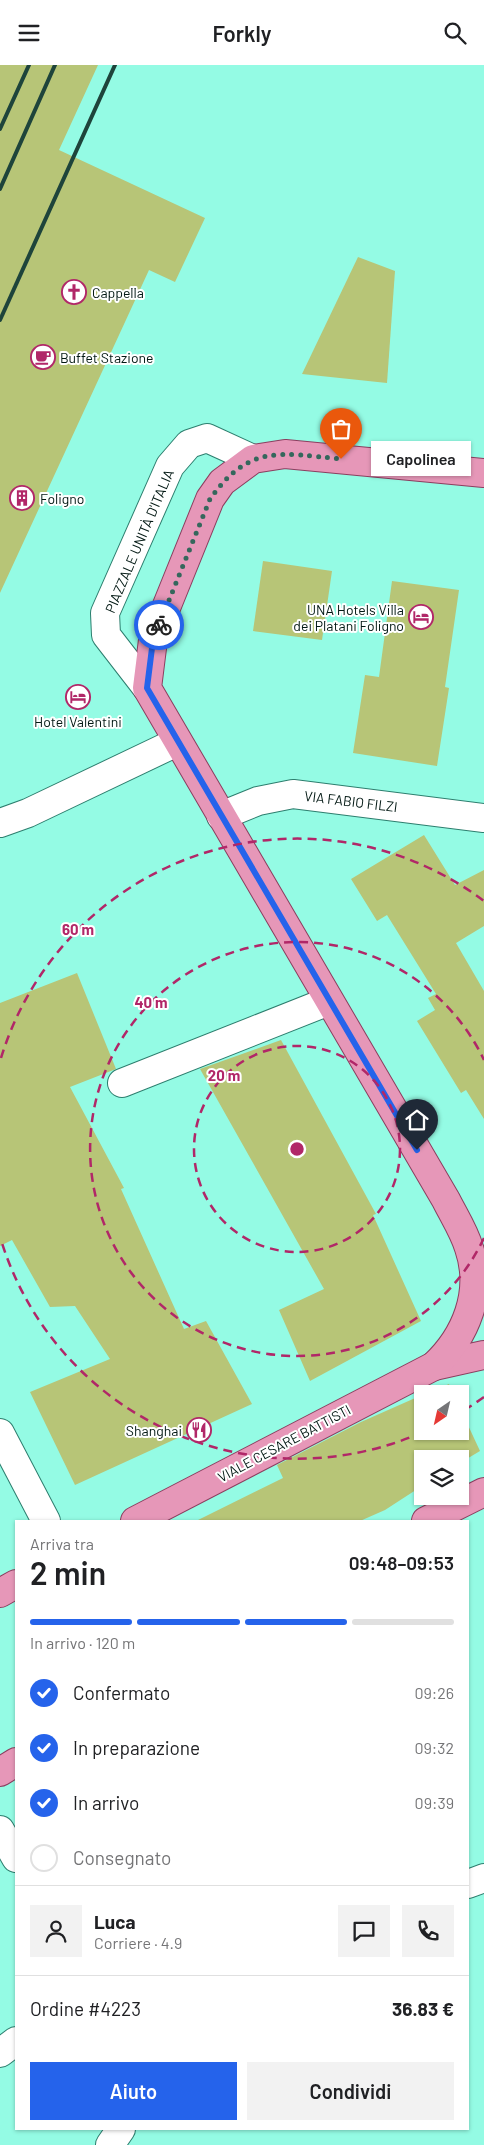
<!DOCTYPE html>
<html lang="it">
<head>
<meta charset="utf-8">
<style>
	:root { --surface:#fff; --page:#f2f2f2; --text:#202124; --muted:#757577; --line:#e0e0e0; --accent:#2563eb }
	body { margin:0; font-family:Barlow,sans-serif; background:var(--page); color:var(--text); height:100vh; display:flex; flex-direction:column; font-size:19px; white-space:nowrap }
	* { box-sizing:border-box; margin:0 }
	p { font-size:16px; color:var(--muted) }
	.icon { flex:none; width:28px; height:28px; fill:none; stroke:currentColor; stroke-width:2; stroke-linecap:round; stroke-linejoin:round }
	.map { position:relative; flex:1; overflow:hidden }
	.side { position:absolute; left:15px; top:1455px; width:454px; height:610px; display:flex; flex-direction:column; background:var(--surface); border-radius:0px; box-shadow:0 1px 4px #0004 }
	.side>* { flex:none }
	.needle { width:32px; rotate:214deg }
	.fabs { position:absolute; left:414px; top:1320px; display:grid; gap:10px }
	.fabs a { display:grid; place-items:center; width:55px; height:55px; border-radius:0px; background:var(--surface); box-shadow:0 1px 4px #0004; font-size:25px }
	.pin { position:absolute; display:grid; place-items:center; width:42px; height:42px; color:#fff; margin:-51px -21px; border-radius:50% 50% 50% 0; rotate:-45deg; box-shadow:0 0 5px #0007 }
	.pin .icon { rotate:45deg }
	.courier { position:absolute; display:grid; place-items:center; width:50px; height:50px; margin:-25px; border:4px solid #2563eb; border-radius:50%; background:#fff; color:#222; box-shadow:0 1px 6px #0007 }
	.bubble { position:absolute; height:35px; border-radius:0px; background:var(--surface); box-shadow:0 1px 4px #0004; font-size:16px; font-weight:600; line-height:35px; text-align:center }
	.head em { font-style:normal; font-weight:600 }
	.head div { display:flex; flex-direction:column-reverse }
	.head { display:flex; align-items:center; justify-content:space-between; height:85px; padding:0 15px }
	h1 { font-size:32px; font-weight:600; line-height:38px }
	.bar { display:grid; grid-template-columns:repeat(4,1fr); gap:8px 5px; align-content:center; height:60px; padding:0 15px }
	.bar i { height:6px; border-radius:4px; background:var(--line) }
	.bar .on { background:var(--accent) }
	.bar p { grid-column:span 4 }
	.line { display:flex; align-items:center; gap:12px; padding:0 15px; border-top:1px solid var(--line) }
	.line div { flex:1 }
	.round { display:grid; place-items:center; flex:none; width:52px; height:52px; border-radius:0px; background:var(--page) }
	ol { padding:0 15px; list-style:none }
	li { display:flex; align-items:center; gap:15px; height:55px }
	li p { margin-inline-start:auto }
	li .icon { padding:5px; border-radius:50%; background:var(--accent); color:#fff; stroke-width:4 }
	li:last-child { color:var(--muted) }
	li i { width:28px; height:28px; border:2px solid var(--line); border-radius:50% }
	.primary-button { display:flex; gap:10px; margin-top:auto; padding:10px 15px }
	.primary-button a { flex:1; height:58px; border-radius:0px; background:var(--accent); color:#fff; font-size:20px; font-weight:600; line-height:58px; text-align:center }
	.primary-button a+a { background:var(--page); color:var(--text) }
	header { display:flex; justify-content:space-between; align-items:center; height:65px; padding:0 15px; background:var(--surface); font-size:22px; font-weight:600 }
	.map>svg:first-child { display:block }
	.building { fill:#b7c577 }
	.lines { fill:none; stroke-linecap:round; stroke-linejoin:round }
	.minor-casing { stroke:#2d7e6e; stroke-width:30 }
	.major-casing { stroke:#8b3e5f; stroke-width:30 }
	.minor { stroke:#fff; stroke-width:28 }
	.major { stroke:#e697b8; stroke-width:28 }
	.rail { stroke:#1e443b; stroke-width:4 }
	.done { stroke:#35675c; stroke-width:5; stroke-dasharray:0 9 }
	.route { stroke:#2563eb; stroke-width:6 }
	.ring { fill:none; stroke:#b12768; stroke-width:2.5; stroke-dasharray:9 6 }
	.labels { text-anchor:middle; dominant-baseline:central; stroke-width:4; stroke-linejoin:round; paint-order:stroke }
	.poi-label { font-size:14px; fill:#021813; stroke:#fff; text-anchor:start }
	.street-label { font-size:14px; fill:#021813; stroke:#fff }
	.centre { fill:#b12768; stroke:#fff; stroke-width:2.5 }
	.ring-label { font-size:15px; text-anchor:middle; font-weight:bold; fill:#b12768; stroke:#fff; stroke-width:4; stroke-linejoin:round; paint-order:stroke }
</style>
</head>
<body>
<header><svg class="icon" aria-label="menu" viewBox="0 0 24 24"><path d="M4 6h16M4 12h16M4 18h16"/></svg>Forkly<svg class="icon" aria-label="search" viewBox="0 0 24 24"><circle cx="10" cy="10" r="6"/><path d="M15 15l6 6"/></svg></header>
<div class="map">
<svg width="484" height="2080" viewBox="0 0 484 2080">
	<rect width="100%" height="100%" fill="#94fbe4"/>
	<g class="building">
		<polygon points="0,0 98,0 59,85 205,153 175,217 149,205 0,528"/>
		<polygon points="358,192 395,206 387,318 302,309"/>
		<polygon points="263,496 332,506 322,575 253,566"/>
		<polygon points="392,516 459,525 445,622 449,623 437,701 353,688 365,610 379,612"/>
		<polygon points="424,770 455,820 484,805 484,861 456,878 484,926 484,1054 466,1025 461,1028 417,956 435,945 428,933 436,929 387,850 377,856 351,814"/>
		<polygon points="77,908 116,1004 70,1022 124,1123 121,1124 184,1264 206,1256 252,1339 75,1420 30,1327 110,1294 75,1241 50,1242 12,1175 0,1181 0,938"/>
		<polygon points="281,975 376,1149 373,1150 421,1256 310,1316 279,1245 324,1224 200,1004"/>
		<polygon points="449,1319 453,1329 426,1329"/>
		<polygon points="422,1330 422,1366 460,1366 460,1343 480,1386 460,1398 460,1394 422,1394 422,1421 385,1445 360,1456 196,1456 283,1413 277,1400 361,1357"/>
	</g>
	<g class="lines">
		<defs>
			<g id="minor">
				<polyline points="147,623 106,570 105,548 170,401 189,379 207,373 253,394"/>
				<polyline points="221,751 258,736 293,729 484,753"/>
				<polyline points="0,758 28,748 177,677"/>
				<polyline points="122,1018 329,936"/>
				<polyline points="0,1368 46,1456"/>
				<polyline points="0,1765 16,1793"/>
				<polyline points="468,1819 484,1813"/>
				<polyline points="0,1988 16,1976"/>
				<polyline points="110,2080 121,2064"/>
			</g>
			<g id="major">
				<polyline points="434,1301 484,1290"/>
				<path d="M135,1456L434,1301C466,1271 484,1227 469,1183C464,1166 454,1151 446,1135L147,623L153,575L210,434L222,417L253,394L285,389L484,408"/>
				<polyline points="426,1456 484,1427"/>
				<polyline points="0,1528 16,1519"/>
				<polyline points="0,1707 16,1697"/>
			</g>
		</defs>
		<use href="#minor" class="minor-casing"/>
		<use href="#major" class="major-casing"/>
		<use href="#minor" class="minor"/>
		<use href="#major" class="major"/>
		<g class="rail">
			<polyline points="0,64 29,0"/>
			<polyline points="0,124 55,0"/>
			<polyline points="0,255 115,0"/>
		</g>
	</g>
	<g class="lines">
		<path class="done" d="M159,560L210,434C249,379 280,388 341,394"/>
		<polyline class="route" points="159,560 153,575 147,623 417,1085"/>
	</g>
	<g class="ring">
		<circle cx="297" cy="1084" r="103"/>
		<path d="M484 1173A207 207 0 1 1 484 995"/>
		<path d="M484 1332A310 310 0 0 1 461 1347M423 1367A310 310 0 0 1 1 1175M1 993A310 310 0 0 1 484 836"/>
	</g>
	<defs>
		<symbol id="church-ring" viewBox="-11 -11 22 22"><circle r="9.5" fill="#fff" stroke="#b12768" stroke-width="1.5"/><path d="M-1.2-6h2.4v3.5h3.3v2.4h-3.3V6h-2.4V-.1h-3.3v-2.4h3.3Z" fill="#b12768"/></symbol>
		<symbol id="cafe-ring" viewBox="-11 -11 22 22"><circle r="9.5" fill="#fff" stroke="#b12768" stroke-width="1.5"/><path d="M-5.5-4.5H6V0H3Q3 3.5 0 3.5H-2.5Q-5.5 3.5-5.5 0ZM3-3.2v2h1.7v-2ZM-6 4.5H4V6H-6Z" fill="#b12768"/></symbol>
		<symbol id="building-ring" viewBox="-11 -11 22 22"><circle r="9.5" fill="#fff" stroke="#b12768" stroke-width="1.5"/><path d="M-4-6H4V6H1V3H-1V6H-4ZM-2.5-4.3h1.7v1.8h-1.7ZM.8-4.3h1.7v1.8H.8ZM-2.5-1h1.7V.8h-1.7ZM.8-1h1.7V.8H.8Z" fill="#b12768"/></symbol>
		<symbol id="hotel-ring" viewBox="-11 -11 22 22"><circle r="9.5" fill="#fff" stroke="#b12768" stroke-width="1.5"/><path d="M-6-4.5h1.5V1H6V5H4.5V3h-9V5H-6ZM-4 0a1.8 1.8 0 1 1 3.6 0ZM.5 0V-2.5h3Q6-2.5 6 0Z" fill="#b12768"/></symbol>
		<symbol id="restaurant-ring" viewBox="-11 -11 22 22"><circle r="9.5" fill="#fff" stroke="#b12768" stroke-width="1.5"/><path d="M-5-6h1v4h1v-4h1v4h1v-4h1v5L-1.5 .5V6h-2V.5L-5-1ZM5-6V6H3V1.5H1.5Q1.5-4 5-6Z" fill="#b12768"/></symbol>
	</defs>
	<g fill-rule="evenodd">
		<use href="#church-ring" x="60" y="213" width="28" height="28"/>
		<use href="#cafe-ring" x="29" y="278" width="28" height="28"/>
		<use href="#building-ring" x="8" y="419" width="28" height="28"/>
		<use href="#hotel-ring" x="407" y="538" width="28" height="28"/>
		<use href="#hotel-ring" x="64" y="618" width="28" height="28"/>
		<use href="#restaurant-ring" x="185" y="1351" width="28" height="28"/>
	</g>
	<g class="labels">
		<g class="poi-label">
			<text x="92" y="227">Cappella</text>
			<text x="60" y="292">Buffet Stazione</text>
			<text x="40" y="433">Foligno</text>
			<text x="404" y="544" text-anchor="end">UNA Hotels Villa<tspan x="404" dy="16">dei Platani Foligno</tspan></text>
			<text x="78" y="656" text-anchor="middle">Hotel Valentini</text>
			<text x="182" y="1365" text-anchor="end">Shanghai</text>
		</g>
		<g class="street-label">
			<text transform="translate(139 476) rotate(-67)">PIAZZALE UNITÀ D'ITALIA</text>
			<text transform="translate(351 736) rotate(7)">VIA FABIO FILZI</text>
			<text transform="translate(284 1378) rotate(-28)">VIALE CESARE BATTISTI</text>
		</g>
	</g>
	<circle cx="297" cy="1084" r="8" class="centre"/>
	<g class="ring-label">
		<text x="78" y="870">60 m</text>
		<text x="151" y="943">40 m</text>
		<text x="224" y="1016">20 m</text>
	</g>
</svg>
<div class="fabs">
<a><svg class="needle" viewBox="-14 -14 28 28"><path d="M0-13l5 13h-10z" fill="#e53935"/><path d="M0 13l5-13h-10z" fill="#757577"/></svg></a>
<a><svg class="icon" aria-label="layers" viewBox="0 0 24 24"><path d="M12 4l9 5-9 5-9-5zM3 14l9 5 9-5"/></svg></a>
</div>
<div class="pin" style="left:341px;top:394px;background:#ea580c"><svg class="icon" aria-label="bag" viewBox="0 0 24 24"><path d="M5 8h14l-1 12H6zM9 8a3 3 0 0 1 6 0"/></svg></div>
<div class="pin" style="left:417px;top:1085px;background:#1f2937"><svg class="icon" aria-label="home" viewBox="0 0 24 24"><path d="M3 11l9-7 9 7M6 9v11h12V9"/></svg></div>
<div class="courier" style="left:159px;top:560px"><svg class="icon" aria-label="bike" viewBox="0 0 24 24"><circle cx="6" cy="16" r="4"/><circle cx="18" cy="16" r="4"/><path d="M6 16l4-8h5l3 8M10 8l3 8H6M13 5h3"/></svg></div>
<div class="bubble" style="left:371px;top:376px;width:100px">Capolinea</div>
<section class="side">
<div class="head"><div><h1>2 min</h1><p>Arriva tra</p></div><em>09:48–09:53</em></div>
<div class="bar"><i class="on"></i><i class="on"></i><i class="on"></i><i></i><p>In arrivo · 120 m</p></div>
<ol>
<li><svg class="icon" aria-label="check" viewBox="0 0 24 24"><path d="M5 12l5 5 9-10"/></svg>Confermato<p>09:26</p></li>
<li><svg class="icon" aria-label="check" viewBox="0 0 24 24"><path d="M5 12l5 5 9-10"/></svg>In preparazione<p>09:32</p></li>
<li><svg class="icon" aria-label="check" viewBox="0 0 24 24"><path d="M5 12l5 5 9-10"/></svg>In arrivo<p>09:39</p></li>
<li><i></i>Consegnato</li>
</ol>
<div class="line" style="height:90px"><a class="round"><svg class="icon" aria-label="person" viewBox="0 0 24 24"><circle cx="12" cy="8" r="4"/><path d="M4 21q1-7 8-7t8 7"/></svg></a><div><b>Luca</b><p>Corriere · 4.9</p></div><a class="round"><svg class="icon" aria-label="chat" viewBox="0 0 24 24"><path d="M4 5h16v11H9l-5 4z"/></svg></a><a class="round"><svg class="icon" aria-label="phone" viewBox="0 0 24 24"><path d="M5 4h4l2 5-3 2q2 4 5 5l2-3 5 2v4C11 20 4 13 5 4z"/></svg></a></div>
<div class="line" style="height:65px"><div>Ordine #4223</div><b>36.83 €</b></div>
<div class="primary-button"><a>Aiuto</a><a>Condividi</a></div>
</section>
</div>
</body>
</html>
